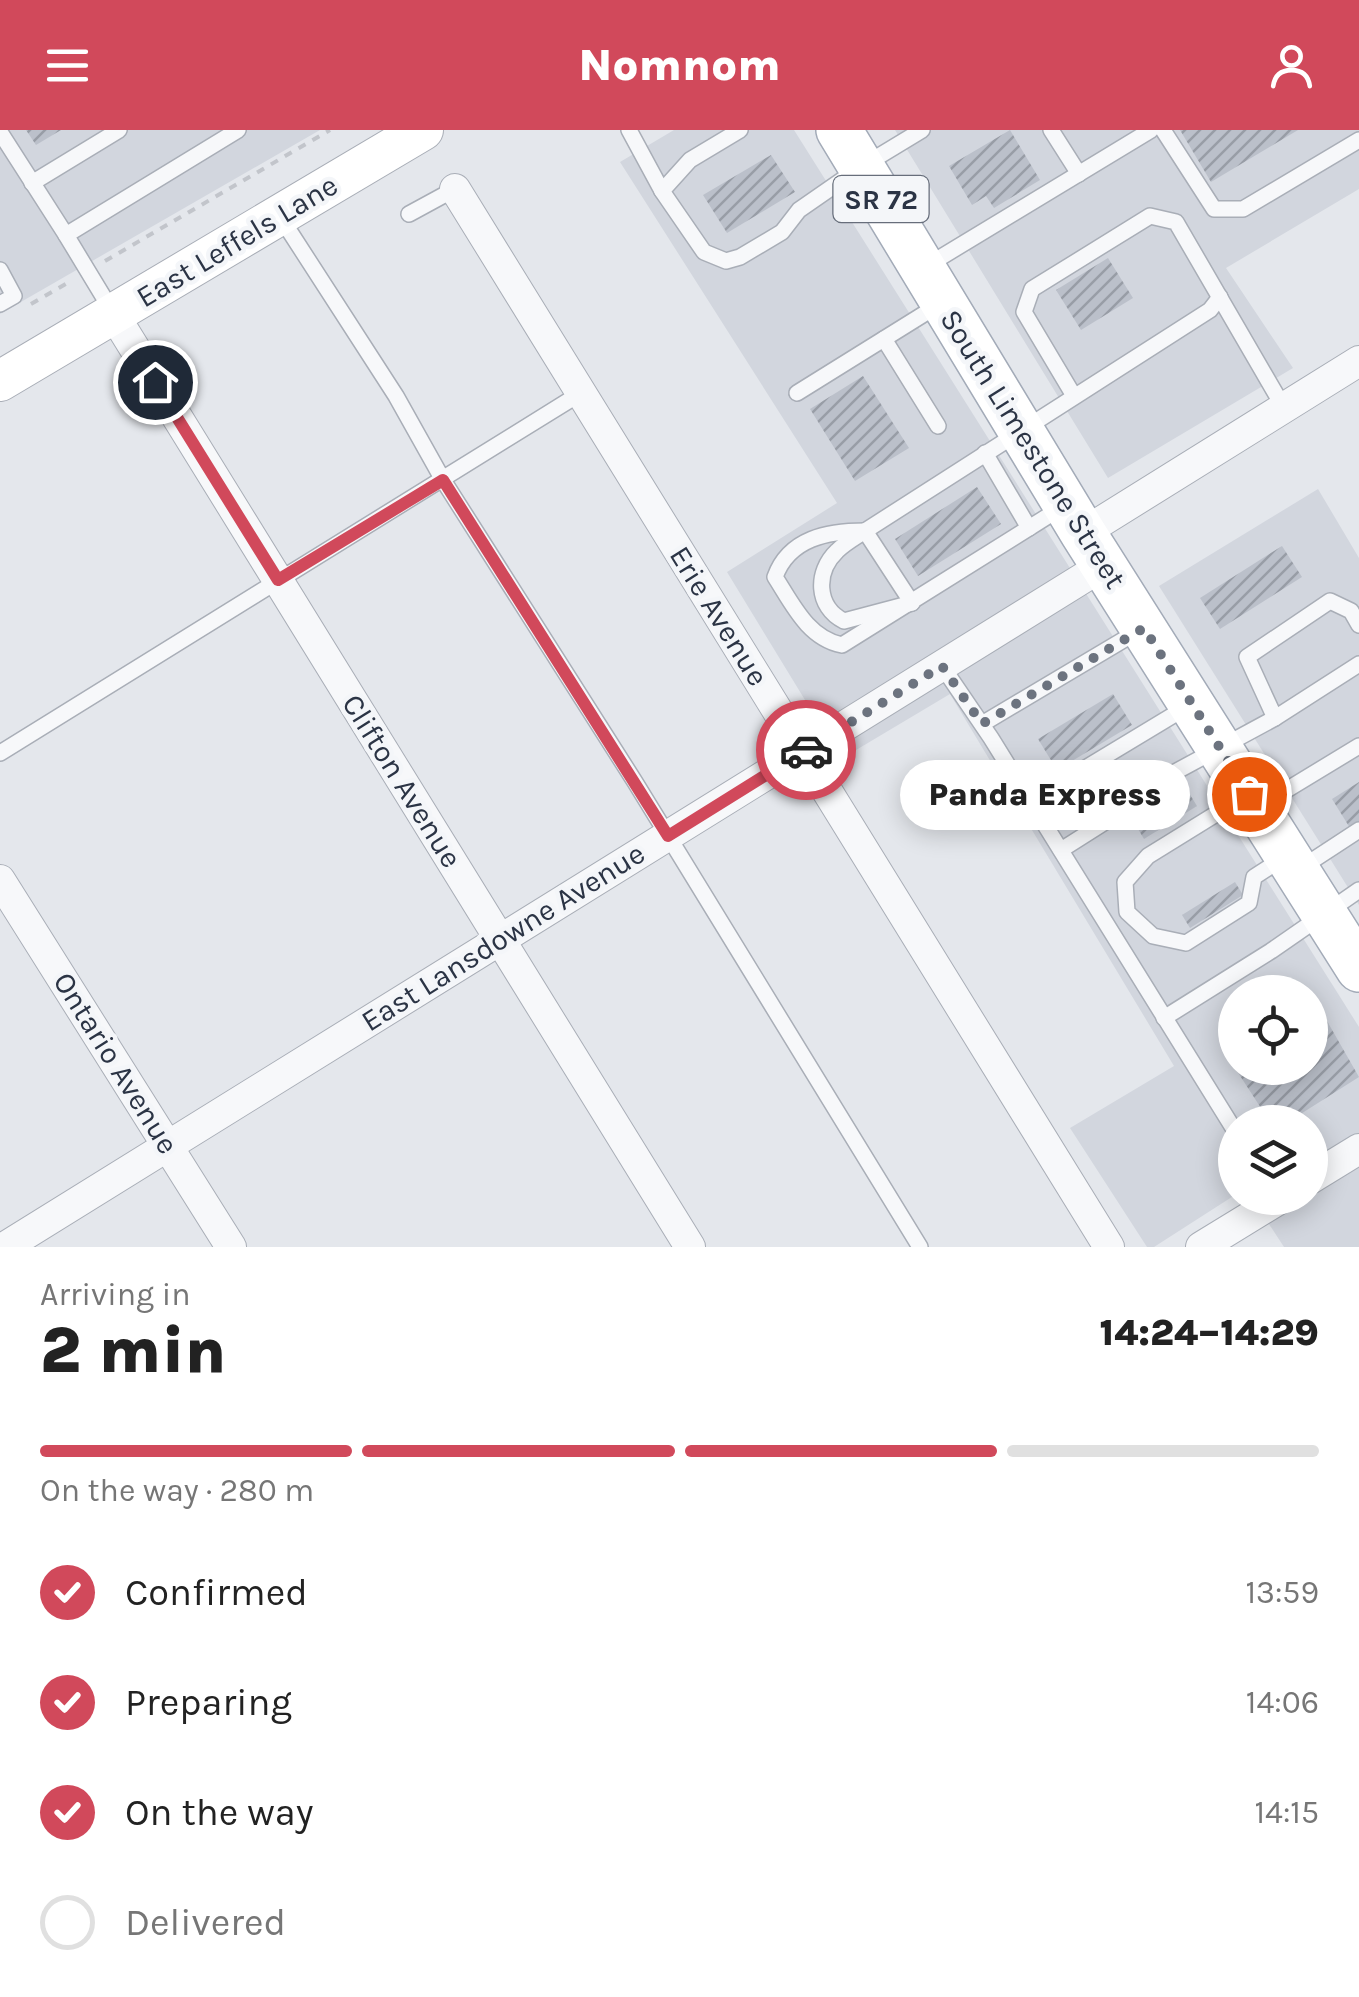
<!DOCTYPE html>
<html lang="en">
<head>
<meta charset="utf-8">
<style>
	:root { --surface:#fff; --page:#f2f2f2; --text:#222; --muted:#767676; --line:#e0e0e0; --accent:#d1495b }
	body { margin:0; font-family:Karla,sans-serif; background:var(--page); color:var(--text); height:100vh; display:flex; flex-direction:column; font-size:38px; white-space:nowrap }
	* { box-sizing:border-box; margin:0 }
	p { font-size:32px; color:var(--muted) }
	.icon { flex:none; width:55px; height:55px; fill:none; stroke:currentColor; stroke-width:2; stroke-linecap:round; stroke-linejoin:round }
	.map { position:relative; height:1117px; overflow:hidden }
	.side { display:flex; flex-direction:column; background:var(--surface); flex:1 }
	.side>* { flex:none }
	.buttons { position:absolute; left:1218px; top:845px; display:grid; gap:20px }
	.buttons a { display:grid; place-items:center; width:110px; height:110px; border-radius:50%; background:var(--surface); box-shadow:0 5px 25px #0003; font-size:50px }
	.pin { position:absolute; display:grid; place-items:center; width:85px; height:85px; color:#fff; margin:-42px; border:5px solid #fff; border-radius:50%; box-shadow:0 2px 10px #0007 }
	.courier { position:absolute; display:grid; place-items:center; width:100px; height:100px; margin:-50px; border:8px solid #d1495b; border-radius:50%; background:#fff; color:#222; box-shadow:0 2px 12px #0007 }
	.bubble { position:absolute; height:70px; border-radius:35px; background:var(--surface); box-shadow:0 5px 25px #0003; font-size:32px; font-weight:800; line-height:70px; text-align:center }
	.headline em { font-style:normal; font-weight:800 }
	.headline div { display:flex; flex-direction:column-reverse }
	.headline { display:flex; align-items:center; justify-content:space-between; height:170px; padding:0 40px }
	h1 { font-size:65px; font-weight:800; line-height:75px }
	.bar { display:grid; grid-template-columns:repeat(4,1fr); gap:15px 10px; align-content:center; height:120px; padding:0 40px }
	.bar i { height:12px; border-radius:8px; background:var(--line) }
	.bar .selected { background:var(--accent) }
	.bar p { grid-column:span 4 }
	ol { padding:0 40px; list-style:none }
	li { display:flex; align-items:center; gap:30px; height:110px }
	li p { margin-inline-start:auto }
	li .icon { padding:10px; border-radius:50%; background:var(--accent); color:#fff; stroke-width:4 }
	li:last-child { color:var(--muted) }
	li i { width:55px; height:55px; border:5px solid var(--line); border-radius:50% }
	header { display:flex; justify-content:space-between; align-items:center; height:130px; padding:0 40px; background:var(--accent); color:#fff; font-size:45px; font-weight:800 }
	.map>svg:first-child { display:block }
	.built { fill:#d2d6de; fill-rule:evenodd }
	.building { fill:url(#building-hatch) }
	.lines { fill:none; stroke-linecap:round; stroke-linejoin:round }
	.lane-casing { stroke:#a9aeb7; stroke-width:18 }
	.street-casing { stroke:#a9aeb7; stroke-width:32 }
	.secondary-casing { stroke:#a9aeb7; stroke-width:42 }
	.primary-casing { stroke:#a3abb8; stroke-width:48 }
	.path { stroke:#c2c5cb; stroke-width:4; stroke-dasharray:8 8; stroke-linecap:butt }
	.lane { stroke:#f7f8fa; stroke-width:15 }
	.street { stroke:#f7f8fa; stroke-width:30 }
	.secondary { stroke:#fff; stroke-width:40 }
	.primary { stroke:#fff; stroke-width:45 }
	.done { stroke:#6c737f; stroke-width:10; stroke-dasharray:0 18 }
	.route { stroke:#d1495b; stroke-width:12 }
	.labels { text-anchor:middle; dominant-baseline:central; stroke-width:9; stroke-linejoin:round; paint-order:stroke }
	.shield { fill:#f4f6f9; stroke:#676e7b; stroke-width:2.5 }
	.shield-label { font-size:28px; font-weight:bold; fill:#2b3445 }
	.street-label { font-size:30px; fill:#2b3445; stroke:#f4f6f9 }
</style>
</head>
<body>
<header><svg class="icon" aria-label="menu" viewBox="0 0 24 24"><path d="M4 6h16M4 12h16M4 18h16"/></svg>Nomnom<svg class="icon" aria-label="person" viewBox="0 0 24 24"><circle cx="12" cy="8" r="4"/><path d="M4 21q1-7 8-7t8 7"/></svg></header>
<div class="map">
<svg width="1359" height="1117" viewBox="0 0 1359 1117">
	<defs>
		<pattern id="building-hatch" width="6" height="6" patternUnits="userSpaceOnUse" patternTransform="scale(2.5)"><rect width="6" height="6" fill="#bbc0ca"/><path d="M-1 1l2-2M0 6l6-6M5 7l2-2" fill="none" stroke="#989da6"/></pattern>
	</defs>
	<rect width="100%" height="100%" fill="#e4e7ec"/>
	<g class="built">
		<polygon points="0,0 320,0 0,184"/>
		<path d="M674,0H794L1359,897V1117H1284L1252,1068H1310V992H1235V1065L1154,1117H1147L1070,998L1174,936L950,564L841,629L727,442L837,373L620,32ZM1235,862H1310V938H1235Z"/>
		<polygon points="895,0 1359,0 1359,59 1226,138 1293,238 1108,348"/>
		<polygon points="1318,359 1359,428 1359,775 1159,456"/>
	</g>
	<g class="building">
		<polygon points="26,0 61,0 36,15"/>
		<polygon points="1010,0 1040,50 994,78 986,66 972,75 949,36"/>
		<polygon points="1180,0 1298,0 1211,52"/>
		<polygon points="771,25 795,62 727,103 703,65"/>
		<polygon points="1108,128 1133,168 1081,200 1056,160"/>
		<polygon points="863,246 909,318 855,351 810,279"/>
		<polygon points="977,357 1001,394 918,446 895,409"/>
		<polygon points="1282,416 1302,447 1220,499 1200,468"/>
		<polygon points="1113,564 1132,595 1057,640 1038,609"/>
		<polygon points="1359,652 1359,692 1350,698 1332,669"/>
		<polygon points="1184,655 1197,676 1144,709 1131,687"/>
		<polygon points="1235,752 1243,765 1190,798 1182,785"/>
		<polygon points="1323,884 1359,947 1288,992 1270,992 1235,938 1310,938 1310,892"/>
	</g>
	<g class="lines">
		<defs>
			<g id="lane">
				<polyline points="629,0 662,61"/>
				<polyline points="740,0 690,30 662,61 704,122 726,131 740,127 782,102 799,80 861,37 922,0"/>
				<polyline points="1051,0 1079,44"/>
				<polyline points="1163,0 1214,79 1243,79 1359,10"/>
				<polyline points="0,2 66,105"/>
				<polyline points="32,53 119,0"/>
				<polyline points="409,84 455,59"/>
				<polyline points="281,88 396,266 443,350 635,652 920,1117"/>
				<polyline points="928,135 1151,0"/>
				<polyline points="0,140 14,166 0,174"/>
				<polyline points="112,181 66,105 238,0"/>
				<polyline points="884,209 938,296"/>
				<polyline points="797,263 940,174"/>
				<polyline points="1074,266 1024,182 1032,159 1150,86 1176,92 1284,278"/>
				<polyline points="985,323 1029,398"/>
				<path d="M865,401C828,401 789,408 775,447C793,475 808,508 842,515L1064,376"/>
				<polyline points="865,401 912,473"/>
				<path d="M912,473L844,491C816,477 815,442 837,421C845,413 856,407 865,401L1210,180L1220,167"/>
				<polyline points="942,536 991,608 1235,1001"/>
				<polyline points="1275,588 1247,527 1330,471 1351,481 1359,495"/>
				<polyline points="982,594 1140,500"/>
				<polyline points="0,623 581,263"/>
				<polyline points="1245,666 1148,726 1125,752 1127,782 1153,806 1186,813 1249,773 1254,747 1285,727"/>
				<polyline points="1031,671 1190,575"/>
				<polyline points="1260,676 1359,616"/>
				<polyline points="1061,720 1113,687 1153,654 1275,588 1359,534"/>
				<polyline points="1301,738 1359,700"/>
				<polyline points="1164,888 1271,821 1359,760"/>
			</g>
			<g id="street">
				<polyline points="455,59 1109,1117"/>
				<polyline points="114,185 690,1117"/>
				<polyline points="1083,403 1359,231"/>
				<polyline points="0,750 231,1117"/>
				<polyline points="1310,1049 1359,1019"/>
				<polyline points="5,1117 1104,435"/>
				<polyline points="1201,1117 1281,1068"/>
			</g>
			<polyline id="secondary" points="0,251 423,0"/>
			<polyline id="primary" points="839,0 1083,403 1359,839"/>
		</defs>
		<use href="#lane" class="lane-casing"/>
		<use href="#street" class="street-casing"/>
		<use href="#secondary" class="secondary-casing"/>
		<use href="#primary" class="primary-casing"/>
		<g class="path">
			<polyline points="105,131 330,0"/>
			<polyline points="31,174 71,151"/>
		</g>
		<use href="#lane" class="lane"/>
		<use href="#street" class="street"/>
		<use href="#secondary" class="secondary"/>
		<use href="#primary" class="primary"/>
	</g>
	<g class="lines">
		<polyline class="done" points="806,620 942,536 982,594 1144,498 1249,664"/>
		<polyline class="route" points="155,252 278,450 443,350 668,706 806,620"/>
	</g>
	<g class="labels">
		<rect class="shield" x="833.5" y="46" width="95" height="46" rx="8"/>
		<g class="shield-label">
			<text x="881" y="69">SR 72</text>
		</g>
		<g class="street-label">
			<text transform="translate(237 111) rotate(-31)">East Leffels Lane</text>
			<text transform="translate(1033 319) rotate(58)">South Limestone Street</text>
			<text transform="translate(719 486) rotate(58)">Erie Avenue</text>
			<text transform="translate(402 651) rotate(58)">Clifton Avenue</text>
			<text transform="translate(503 807) rotate(-32)">East Lansdowne Avenue</text>
			<text transform="translate(116 933) rotate(58)">Ontario Avenue</text>
		</g>
	</g>
</svg>
<div class="buttons">
<a><svg class="icon" aria-label="locate" viewBox="0 0 24 24"><circle cx="12" cy="12" r="6"/><path d="M12 2v4M12 18v4M2 12h4M18 12h4"/></svg></a>
<a><svg class="icon" aria-label="layers" viewBox="0 0 24 24"><path d="M12 4l9 5-9 5-9-5zM3 14l9 5 9-5"/></svg></a>
</div>
<div class="pin" style="left:1249px;top:664px;background:#ea580c"><svg class="icon" aria-label="bag" viewBox="0 0 24 24"><path d="M5 8h14l-1 12H6zM9 8a3 3 0 0 1 6 0"/></svg></div>
<div class="pin" style="left:155px;top:252px;background:#1f2937"><svg class="icon" aria-label="home" viewBox="0 0 24 24"><path d="M3 11l9-7 9 7M6 9v11h12V9"/></svg></div>
<div class="courier" style="left:806px;top:620px"><svg class="icon" aria-label="car" viewBox="0 0 24 24"><path d="M5 17H2v-5l4-1 3-4h7l3 4 3 1v5h-3M9 17h6M6 11h13"/><circle cx="7" cy="17" r="2"/><circle cx="17" cy="17" r="2"/></svg></div>
<div class="bubble" style="left:900px;top:630px;width:290px">Panda Express</div>
</div>
<section class="side">
<div class="headline"><div><h1>2 min</h1><p>Arriving in</p></div><em>14:24–14:29</em></div>
<div class="bar"><i class="selected"></i><i class="selected"></i><i class="selected"></i><i></i><p>On the way · 280 m</p></div>
<ol>
<li><svg class="icon" aria-label="check" viewBox="0 0 24 24"><path d="M5 12l5 5 9-10"/></svg>Confirmed<p>13:59</p></li>
<li><svg class="icon" aria-label="check" viewBox="0 0 24 24"><path d="M5 12l5 5 9-10"/></svg>Preparing<p>14:06</p></li>
<li><svg class="icon" aria-label="check" viewBox="0 0 24 24"><path d="M5 12l5 5 9-10"/></svg>On the way<p>14:15</p></li>
<li><i></i>Delivered</li>
</ol>
</section>
</body>
</html>
